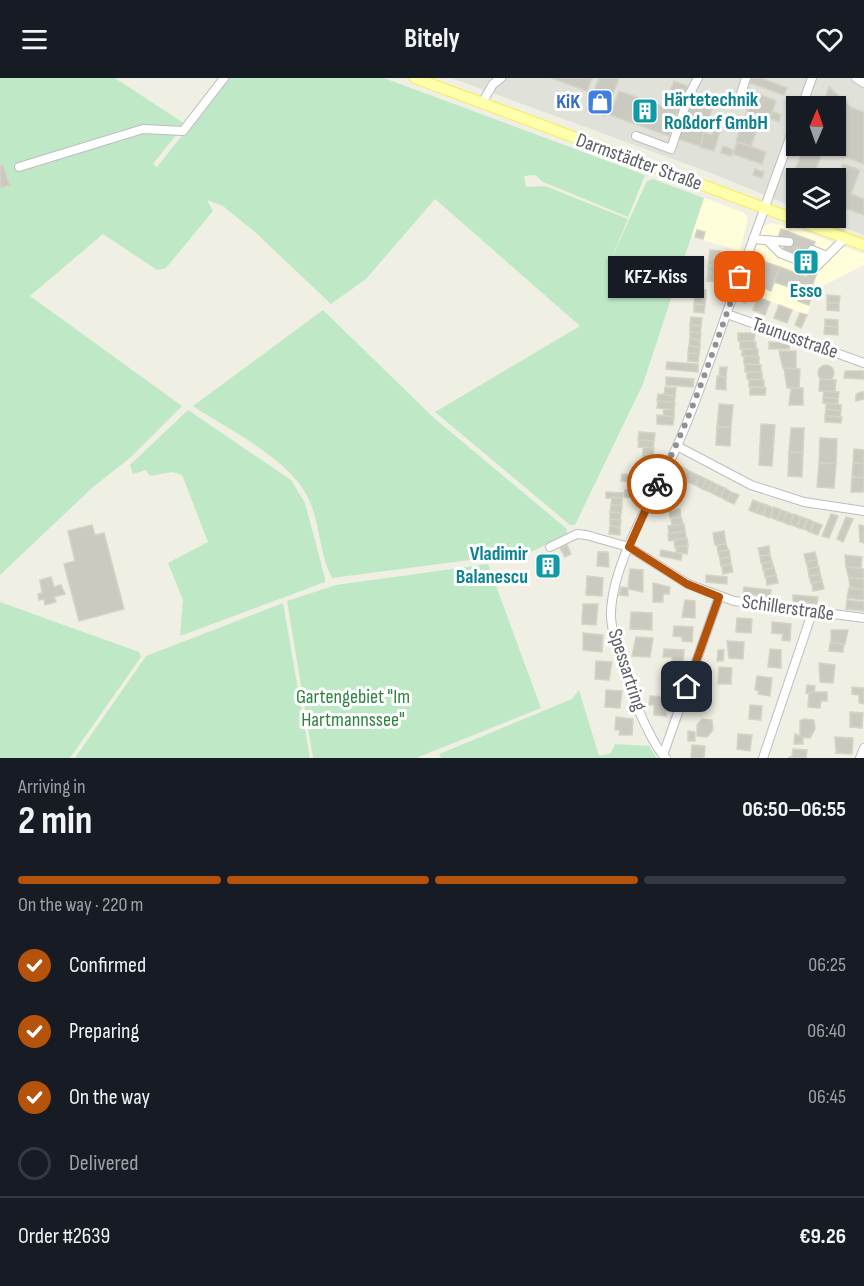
<!DOCTYPE html>
<html lang="en">
<head>
<meta charset="utf-8">
<style>
	:root { --surface:#171b24; --page:#242831; --text:#f1f3f6; --muted:#9ea1a6; --line:#363941; --accent:#b45309 }
	body { margin:0; font-family:"Sofia Sans Condensed",sans-serif; background:var(--page); color:var(--text); height:100vh; display:flex; flex-direction:column; font-size:22px; white-space:nowrap }
	* { box-sizing:border-box; margin:0 }
	p { font-size:20px; color:var(--muted) }
	.icon { flex:none; width:33px; height:33px; fill:none; stroke:currentColor; stroke-width:2; stroke-linecap:round; stroke-linejoin:round }
	.map { position:relative; height:680px; overflow:hidden }
	.side { display:flex; flex-direction:column; background:var(--surface); flex:1 }
	.side>* { flex:none }
	.needle { width:39px; rotate:2deg }
	.tools { position:absolute; left:786px; top:18px; display:grid; gap:12px }
	.tools a { display:grid; place-items:center; width:60px; height:60px; border-radius:0px; background:var(--surface); box-shadow:0 2px 4px #0004; font-size:30px }
	.pin { position:absolute; display:grid; place-items:center; width:51px; height:51px; color:#fff; margin:-26px; border-radius:12px; box-shadow:0 3px 9px #0006 }
	.courier { position:absolute; display:grid; place-items:center; width:60px; height:60px; margin:-30px; border:4px solid #b45309; border-radius:50%; background:#fff; color:#222; box-shadow:0 2px 8px #0007 }
	.bubble { position:absolute; height:42px; border-radius:0px; background:var(--surface); box-shadow:0 2px 4px #0004; font-size:20px; font-weight:700; line-height:42px; text-align:center }
	.headline em { font-style:normal; font-weight:700 }
	.headline div { display:flex; flex-direction:column-reverse }
	.headline { display:flex; align-items:center; justify-content:space-between; height:102px; padding:0 18px }
	h1 { font-size:39px; font-weight:700; line-height:45px }
	.bar { display:grid; grid-template-columns:repeat(4,1fr); gap:9px 6px; align-content:center; height:72px; padding:0 18px }
	.bar i { height:8px; border-radius:4px; background:var(--line) }
	.bar .on { background:var(--accent) }
	.bar p { grid-column:span 4 }
	.line { display:flex; align-items:center; gap:15px; padding:0 18px; border-top:2px solid var(--line) }
	.line div { flex:1 }
	ol { padding:0 18px; list-style:none }
	li { display:flex; align-items:center; gap:18px; height:66px }
	li p { margin-inline-start:auto }
	li .icon { padding:6px; border-radius:50%; background:var(--accent); color:#fff; stroke-width:4 }
	li:last-child { color:var(--muted) }
	li i { width:33px; height:33px; border:3px solid var(--line); border-radius:50% }
	header { display:flex; justify-content:space-between; align-items:center; height:78px; padding:0 18px; background:var(--surface); font-size:27px; font-weight:700 }
	.map>svg:first-child { display:block }
	.commercial { fill:#fffdda }
	.industrial { fill:#e0e1d9; fill-rule:evenodd }
	.green { fill:#bfe9c6 }
	.building { fill:#cbcac1; stroke:#d5d3c2; stroke-width:1.5 }
	.lines { fill:none; stroke-linecap:round; stroke-linejoin:round }
	.minor-tunnel { stroke:#cbcbc4; stroke-width:8; stroke-dasharray:8 4; stroke-linecap:butt }
	.minor-casing { stroke:#bcbdc4; stroke-width:10 }
	.major-casing { stroke:#fce951; stroke-width:12 }
	.minor { stroke:#fff; stroke-width:8 }
	.major { stroke:#feffaa; stroke-width:10 }
	.done { stroke:#909192; stroke-width:6; stroke-dasharray:0 10.8 }
	.route { stroke:#b45309; stroke-width:8 }
	.labels { text-anchor:middle; dominant-baseline:central; stroke-width:6; stroke-linejoin:round; paint-order:stroke }
	.culture-label { font-size:20px; font-weight:bold; fill:#0d838f; stroke:#fff; text-anchor:start }
	.shop-label { font-size:20px; font-weight:bold; fill:#366cbe; stroke:#fff; text-anchor:end }
	.street-label { font-size:20px; fill:#5c5f66; stroke:#fff }
	.park-label { font-size:20px; fill:#2e8341; stroke:#fff }
</style>
</head>
<body>
<header><svg class="icon" aria-label="menu" viewBox="0 0 24 24"><path d="M4 6h16M4 12h16M4 18h16"/></svg>Bitely<svg class="icon" aria-label="heart" viewBox="0 0 24 24"><path d="M12 20l-8-8c-3-5 5-10 8-4 3-6 11-1 8 4z"/></svg></header>
<div class="map">
<svg width="864" height="680" viewBox="0 0 864 680">
	<rect width="100%" height="100%" fill="#f0efe4"/>
	<g class="commercial">
		<polygon points="704,120 745,135 748,140 740,173 690,158"/>
		<polygon points="771,145 799,151 864,176 864,187 817,211 807,237 740,212 763,149"/>
	</g>
	<path class="industrial" d="M451,0H864V157L820,140H836V100H796V130L711,95ZM796,28H836V68H796Z"/>
	<g class="green">
		<polygon points="0,0 115,0 185,46 153,86 157,89 227,0 384,0 645,97 628,139 543,104 535,97 524,98 526,109 545,108 628,141 608,188 647,103 653,101 704,120 643,306 575,447 570,447 435,334 580,248 435,121 366,201 331,226 256,155 223,128 207,122 213,133 166,190 157,192 103,156 30,218 182,328 131,379 92,410 0,497"/>
		<path d="M323,232L434,340L567,451V456L531,474L332,500C320,477 320,449 310,424C294,383 229,352 193,328Z"/>
		<polygon points="188,332 291,402 305,425 325,500 325,504 180,558 183,522 168,485 208,464 182,397 172,394 150,398 146,392 133,396 130,387"/>
		<polygon points="488,486 541,630 416,680 313,680 287,523 336,507"/>
		<polygon points="0,524 139,574 141,579 70,680 0,680"/>
		<polygon points="283,525 310,680 75,680 146,578"/>
		<polygon points="579,612 599,678 611,675 615,666 649,668 657,680 441,680 439,676 572,621"/>
	</g>
	<g class="building">
		<polygon points="551,0 592,0 587,13"/>
		<polygon points="599,0 619,0 605,38 587,31"/>
		<polygon points="751,0 761,0 787,10 784,17 750,5"/>
		<polygon points="674,3 687,8 669,58 610,37 619,13 664,29"/>
		<polygon points="829,9 852,30 864,34 864,86 816,68 836,68 836,28 822,28"/>
		<polygon points="754,14 776,23 770,40 762,37 751,68 736,63"/>
		<polygon points="693,15 715,22 700,68 678,61"/>
		<polygon points="772,33 781,37 779,44 770,40"/>
		<polygon points="715,48 721,50 714,73 700,69 704,54 712,57"/>
		<polygon points="737,64 766,74 762,86 733,76"/>
		<polygon points="723,68 733,72 731,78 721,75"/>
		<polygon points="803,72 821,78 813,100 796,100 796,113 788,110"/>
		<polygon points="843,86 860,92 851,116 864,121 864,137 836,127 836,106"/>
		<polygon points="3,87 10,107 0,110 0,88"/>
		<polygon points="755,91 764,94 762,100 753,97"/>
		<polygon points="781,151 815,164 812,172 788,168 778,160"/>
		<polygon points="697,152 705,154 703,161 695,159"/>
		<polygon points="785,166 815,177 813,183 782,173"/>
		<polygon points="710,172 721,173 720,181 709,180"/>
		<polygon points="709,180 720,181 719,188 708,188"/>
		<polygon points="757,181 780,189 771,213 745,202"/>
		<polygon points="708,188 719,188 719,195 708,194"/>
		<polygon points="780,189 806,199 808,191 817,194 812,209 815,211 813,217 774,204"/>
		<polygon points="708,194 719,195 718,204 707,203"/>
		<polygon points="689,211 706,212 706,220 688,219"/>
		<polygon points="744,213 750,216 746,225 740,223"/>
		<polygon points="802,214 812,218 809,227 798,223"/>
		<polygon points="827,217 840,218 839,225 827,225"/>
		<polygon points="695,219 706,220 705,227 694,226"/>
		<polygon points="758,219 770,224 765,237 753,232"/>
		<polygon points="827,225 839,225 839,233 827,232"/>
		<polygon points="694,226 705,227 704,235 694,234"/>
		<polygon points="779,227 792,232 787,245 774,240"/>
		<polygon points="800,235 807,237 801,250 795,247"/>
		<polygon points="691,239 702,240 701,248 690,247"/>
		<polygon points="825,241 838,242 838,249 825,248"/>
		<polygon points="690,247 701,248 700,255 690,254"/>
		<polygon points="825,248 838,249 838,257 824,256"/>
		<polygon points="690,254 701,255 700,262 690,261"/>
		<polygon points="738,255 755,255 754,263 738,263"/>
		<polygon points="690,261 700,262 700,269 689,268"/>
		<polygon points="740,263 756,264 756,271 740,271"/>
		<polygon points="769,264 790,265 789,271 769,271"/>
		<polygon points="689,268 700,269 699,276 688,275"/>
		<polygon points="742,271 758,271 758,279 742,278"/>
		<polygon points="779,273 796,273 796,291 783,290"/>
		<polygon points="688,275 699,276 698,284 688,283"/>
		<polygon points="744,278 759,279 759,287 744,286"/>
		<polygon points="667,284 698,286 698,294 666,291"/>
		<polygon points="745,286 761,287 761,294 745,294"/>
		<circle cx="826" cy="295" r="8"/>
		<polygon points="720,289 727,289 726,299 719,299"/>
		<polygon points="784,290 800,291 799,310 787,310"/>
		<polygon points="845,293 864,293 864,301 844,300"/>
		<polygon points="747,294 762,294 762,302 747,301"/>
		<polygon points="717,298 726,299 726,312 716,311"/>
		<polygon points="666,299 694,301 693,309 666,307"/>
		<polygon points="749,301 764,302 764,309 749,309"/>
		<polygon points="820,301 836,302 835,314 819,313"/>
		<polygon points="665,309 676,310 675,318 664,317"/>
		<polygon points="750,309 766,310 765,317 750,317"/>
		<polygon points="791,310 803,310 803,327 789,327"/>
		<polygon points="824,313 839,314 838,321 823,319"/>
		<polygon points="862,314 864,314 864,321 856,323 856,316"/>
		<polygon points="658,316 675,318 674,325 657,323"/>
		<polygon points="823,319 838,321 838,326 823,325"/>
		<polygon points="658,323 675,325 674,332 657,330"/>
		<polygon points="826,325 841,327 841,333 826,331"/>
		<polygon points="719,326 733,327 731,349 717,349"/>
		<polygon points="664,331 674,332 674,339 663,338"/>
		<polygon points="826,331 841,333 840,339 825,338"/>
		<polygon points="657,337 674,339 673,347 657,346"/>
		<polygon points="825,338 842,339 841,345 825,344"/>
		<polygon points="761,346 775,347 772,388 759,387"/>
		<polygon points="717,349 731,349 730,368 716,367"/>
		<polygon points="791,350 804,350 803,375 789,374"/>
		<polygon points="639,354 655,355 654,363 638,362"/>
		<polygon points="820,360 837,361 836,386 819,385"/>
		<polygon points="639,362 654,363 653,370 638,369"/>
		<polygon points="643,369 654,370 653,377 643,376"/>
		<polygon points="854,371 864,372 864,386 853,385"/>
		<polygon points="789,374 803,375 802,399 788,398"/>
		<polygon points="643,376 653,377 653,384 642,384"/>
		<polygon points="642,384 653,384 652,392 642,392"/>
		<polygon points="819,385 836,386 834,410 817,409"/>
		<polygon points="853,385 864,386 864,400 852,399"/>
		<polygon points="680,388 687,392 682,401 675,398"/>
		<polygon points="687,392 693,395 688,404 682,401"/>
		<polygon points="693,395 700,398 695,407 688,404"/>
		<polygon points="622,396 650,398 649,405 621,403"/>
		<polygon points="700,398 706,401 702,411 695,407"/>
		<polygon points="852,399 864,400 864,414 851,414"/>
		<polygon points="706,401 712,404 708,413 702,411"/>
		<polygon points="712,404 718,407 714,416 708,413"/>
		<polygon points="718,407 725,410 720,419 714,416"/>
		<polygon points="725,410 731,414 727,423 720,419"/>
		<polygon points="625,412 645,413 645,420 624,419"/>
		<polygon points="606,414 623,415 622,420 606,420"/>
		<polygon points="731,414 739,417 734,426 727,423"/>
		<polygon points="612,419 622,420 622,428 611,427"/>
		<polygon points="753,422 760,425 756,435 749,432"/>
		<polygon points="760,425 767,427 763,437 756,435"/>
		<polygon points="611,427 622,428 621,435 610,434"/>
		<polygon points="767,427 773,430 769,440 763,437"/>
		<polygon points="774,429 781,432 777,442 770,439"/>
		<polygon points="680,431 681,439 670,440 669,433"/>
		<polygon points="781,432 787,434 783,444 777,442"/>
		<polygon points="610,434 621,435 620,442 610,441"/>
		<polygon points="787,434 794,437 790,447 783,444"/>
		<polygon points="794,436 801,439 797,449 790,446"/>
		<polygon points="831,436 838,438 829,460 822,458"/>
		<polygon points="681,439 683,446 672,448 671,441"/>
		<polygon points="801,439 807,441 803,451 797,449"/>
		<polygon points="846,439 853,441 843,464 837,461"/>
		<polygon points="610,441 621,442 620,449 610,448"/>
		<polygon points="808,441 814,444 810,454 804,451"/>
		<polygon points="814,444 822,447 818,457 810,454"/>
		<polygon points="684,446 685,453 669,456 668,448"/>
		<polygon points="92,447 95,457 104,455 124,531 79,543 64,486 75,483 68,453"/>
		<polygon points="859,447 864,448 864,465 860,464"/>
		<polygon points="610,448 620,449 620,457 609,456"/>
		<polygon points="685,453 686,460 669,463 668,456"/>
		<polygon points="724,453 726,466 715,467 713,455"/>
		<polygon points="687,460 688,468 675,470 674,462"/>
		<polygon points="726,466 728,472 718,474 717,467"/>
		<polygon points="567,467 571,476 565,479 560,470"/>
		<polygon points="688,468 687,476 676,474 677,469"/>
		<polygon points="769,468 770,477 760,478 758,470"/>
		<polygon points="661,472 682,476 681,482 660,478"/>
		<polygon points="729,472 730,479 720,481 718,474"/>
		<polygon points="598,474 608,474 609,489 597,488"/>
		<polygon points="815,474 817,482 806,484 804,476"/>
		<polygon points="549,476 551,482 544,485 541,479"/>
		<polygon points="770,477 772,484 761,485 760,478"/>
		<polygon points="845,477 862,479 861,490 846,489"/>
		<polygon points="730,479 731,486 721,488 720,481"/>
		<polygon points="554,481 557,489 543,494 540,487"/>
		<polygon points="817,482 818,489 808,491 806,484"/>
		<polygon points="772,484 774,490 763,492 762,485"/>
		<polygon points="731,486 733,494 723,496 722,488"/>
		<polygon points="819,489 820,496 809,498 808,491"/>
		<polygon points="846,489 864,491 863,501 849,500"/>
		<polygon points="774,490 776,497 765,499 764,492"/>
		<polygon points="630,491 643,492 643,514 628,511"/>
		<polygon points="820,496 822,503 811,505 809,498"/>
		<polygon points="706,497 727,499 727,506 706,504"/>
		<polygon points="776,497 778,505 767,507 766,499"/>
		<polygon points="587,498 603,500 602,518 586,517"/>
		<polygon points="51,499 54,509 61,507 65,516 54,519 56,524 45,527 44,521 39,522 38,516 42,515 40,502"/>
		<polygon points="849,500 864,501 864,512 850,510"/>
		<polygon points="822,503 824,511 813,513 812,505"/>
		<polygon points="653,505 670,509 669,516 663,516 663,524 653,524"/>
		<polygon points="621,509 628,510 628,518 619,517"/>
		<polygon points="744,509 771,512 770,519 743,516"/>
		<polygon points="849,510 864,512 864,522 847,520"/>
		<polygon points="793,517 818,519 817,526 793,524"/>
		<polygon points="685,522 695,523 695,540 682,539"/>
		<polygon points="847,522 864,524 864,533 846,531"/>
		<polygon points="583,526 598,526 596,547 582,546"/>
		<polygon points="631,534 652,535 652,552 630,551"/>
		<polygon points="737,540 752,541 751,555 736,554"/>
		<polygon points="772,544 791,546 790,563 782,562 783,556 772,555"/>
		<polygon points="674,548 693,549 692,564 682,563 682,559 673,558"/>
		<polygon points="831,552 848,552 845,566 831,565"/>
		<polygon points="583,555 603,557 602,574 583,572"/>
		<polygon points="636,559 653,560 650,579 632,578"/>
		<polygon points="727,563 744,564 743,581 729,580"/>
		<polygon points="830,565 844,566 843,574 829,573"/>
		<polygon points="664,571 684,572 683,587 672,586 672,579 663,579"/>
		<polygon points="770,571 781,572 781,590 768,589"/>
		<polygon points="718,572 724,572 723,583 717,583"/>
		<polygon points="596,583 612,584 609,602 595,601"/>
		<polygon points="819,585 835,587 833,605 820,604"/>
		<polygon points="719,589 732,590 731,606 718,606"/>
		<polygon points="664,595 676,596 675,610 662,609"/>
		<polygon points="757,598 772,600 770,618 758,616 759,613 755,612"/>
		<polygon points="807,607 815,608 814,616 806,615"/>
		<polygon points="852,609 864,610 864,626 859,625 859,617 852,616"/>
		<polygon points="606,612 622,613 620,630 605,629"/>
		<polygon points="666,614 674,615 674,623 666,625"/>
		<polygon points="815,614 827,614 827,623 821,623 820,630 808,629 809,615"/>
		<polygon points="650,618 666,619 666,638 654,637 654,627 649,627"/>
		<polygon points="750,627 762,628 761,642 749,641"/>
		<polygon points="850,634 863,635 862,650 850,649"/>
		<polygon points="616,639 633,641 632,657 619,657 620,652 615,652"/>
		<polygon points="702,641 712,642 713,652 707,659 697,658 697,647"/>
		<polygon points="804,641 814,642 815,651 810,660 800,659 800,643"/>
		<polygon points="688,653 695,654 695,663 688,663"/>
		<polygon points="738,656 752,657 750,673 737,671"/>
		<polygon points="795,656 803,659 803,666 794,666"/>
		<polygon points="835,659 853,660 852,676 836,675"/>
		<polygon points="692,667 705,668 704,680 691,680"/>
		<polygon points="793,671 807,672 806,680 788,680 792,678"/>
	</g>
	<g class="lines">
		<polyline class="minor-tunnel" points="789,164 812,172"/>
		<defs>
			<g id="minor">
				<polyline points="856,0 864,5"/>
				<polyline points="741,16 746,0"/>
				<polyline points="482,25 493,6 501,0"/>
				<polyline points="802,28 812,0"/>
				<polyline points="636,58 671,71 689,17 698,0"/>
				<polyline points="19,89 143,51 183,53 224,0"/>
				<polyline points="753,161 789,164"/>
				<polyline points="769,164 780,175 800,183"/>
				<polyline points="812,172 827,178 841,164 848,161"/>
				<polyline points="811,187 816,189 827,178"/>
				<polyline points="727,236 864,285"/>
				<polyline points="677,368 751,407 804,424 864,433"/>
				<polyline points="550,469 577,456 586,457 629,469 688,506 734,523 864,540"/>
				<polyline points="663,677 719,519"/>
				<path d="M666,680C646,663 609,561 611,534C613,481 657,414 678,366C697,323 711,279 727,234C750,170 773,107 796,43"/>
				<polyline points="763,680 812,535"/>
				<polyline points="860,680 864,670"/>
			</g>
			<polyline id="major" points="415,0 864,167"/>
		</defs>
		<use href="#minor" class="minor-casing"/>
		<use href="#major" class="major-casing"/>
		<use href="#minor" class="minor"/>
		<use href="#major" class="major"/>
	</g>
	<g class="lines">
		<path class="done" d="M657,406C692,340 714,269 740,199"/>
		<polyline class="route" points="657,406 629,469 687,506 719,519 687,609"/>
	</g>
	<defs>
		<symbol id="shop-square" viewBox="-11 -11 22 22"><rect x="-9" y="-9" width="18" height="18" rx="4" fill="#3f7fe0" stroke="#fff"/><path d="M-5-2.5h2.3a2.7 3.5 0 0 1 5.4 0H5L5.5 6h-11ZM-1.5-2.5h3a1.5 2.3 0 0 0-3 0Z" fill="#fff"/></symbol>
		<symbol id="building-square" viewBox="-11 -11 22 22"><rect x="-9" y="-9" width="18" height="18" rx="4" fill="#0f9aa8" stroke="#fff"/><path d="M-4-6H4V6H1V3H-1V6H-4ZM-2.5-4.3h1.7v1.8h-1.7ZM.8-4.3h1.7v1.8H.8ZM-2.5-1h1.7V.8h-1.7ZM.8-1h1.7V.8H.8Z" fill="#fff"/></symbol>
	</defs>
	<g fill-rule="evenodd">
		<use href="#shop-square" x="585" y="9" width="30" height="30"/>
		<use href="#building-square" x="630" y="18" width="30" height="30"/>
		<use href="#building-square" x="791" y="169" width="30" height="30"/>
		<use href="#building-square" x="533" y="473" width="30" height="30"/>
	</g>
	<g class="labels">
		<g class="culture-label">
			<text x="664" y="22">Härtetechnik<tspan x="664" dy="23">Roßdorf GmbH</tspan></text>
			<text x="806" y="213" text-anchor="middle">Esso</text>
			<text x="528" y="476" text-anchor="end">Vladimir<tspan x="528" dy="23">Balanescu</tspan></text>
		</g>
		<g class="shop-label">
			<text x="580" y="24">KiK</text>
		</g>
		<g class="street-label">
			<text transform="translate(639 84) rotate(20)">Darmstädter Straße</text>
			<text transform="translate(795 260) rotate(19)">Taunusstraße</text>
			<text transform="translate(788 530) rotate(8)">Schillerstraße</text>
			<text transform="translate(627 592) rotate(72)">Spessartring</text>
		</g>
		<g class="park-label">
			<text x="353" y="619">Gartengebiet "Im<tspan x="353" dy="23">Hartmannssee"</tspan></text>
		</g>
	</g>
</svg>
<div class="tools">
<a><svg class="needle" viewBox="-14 -14 28 28"><path d="M0-13l5 13h-10z" fill="#e53935"/><path d="M0 13l5-13h-10z" fill="#9ea1a6"/></svg></a>
<a><svg class="icon" aria-label="layers" viewBox="0 0 24 24"><path d="M12 4l9 5-9 5-9-5zM3 14l9 5 9-5"/></svg></a>
</div>
<div class="pin" style="left:740px;top:199px;background:#ea580c"><svg class="icon" aria-label="bag" viewBox="0 0 24 24"><path d="M5 8h14l-1 12H6zM9 8a3 3 0 0 1 6 0"/></svg></div>
<div class="pin" style="left:687px;top:609px;background:#1f2937"><svg class="icon" aria-label="home" viewBox="0 0 24 24"><path d="M3 11l9-7 9 7M6 9v11h12V9"/></svg></div>
<div class="courier" style="left:657px;top:406px"><svg class="icon" aria-label="bike" viewBox="0 0 24 24"><circle cx="6" cy="16" r="4"/><circle cx="18" cy="16" r="4"/><path d="M6 16l4-8h5l3 8M10 8l3 8H6M13 5h3"/></svg></div>
<div class="bubble" style="left:608px;top:178px;width:96px">KFZ-Kiss</div>
</div>
<section class="side">
<div class="headline"><div><h1>2 min</h1><p>Arriving in</p></div><em>06:50–06:55</em></div>
<div class="bar"><i class="on"></i><i class="on"></i><i class="on"></i><i></i><p>On the way · 220 m</p></div>
<ol>
<li><svg class="icon" aria-label="check" viewBox="0 0 24 24"><path d="M5 12l5 5 9-10"/></svg>Confirmed<p>06:25</p></li>
<li><svg class="icon" aria-label="check" viewBox="0 0 24 24"><path d="M5 12l5 5 9-10"/></svg>Preparing<p>06:40</p></li>
<li><svg class="icon" aria-label="check" viewBox="0 0 24 24"><path d="M5 12l5 5 9-10"/></svg>On the way<p>06:45</p></li>
<li><i></i>Delivered</li>
</ol>
<div class="line" style="height:78px"><div>Order #2639</div><b>€9.26</b></div>
</section>
</body>
</html>
